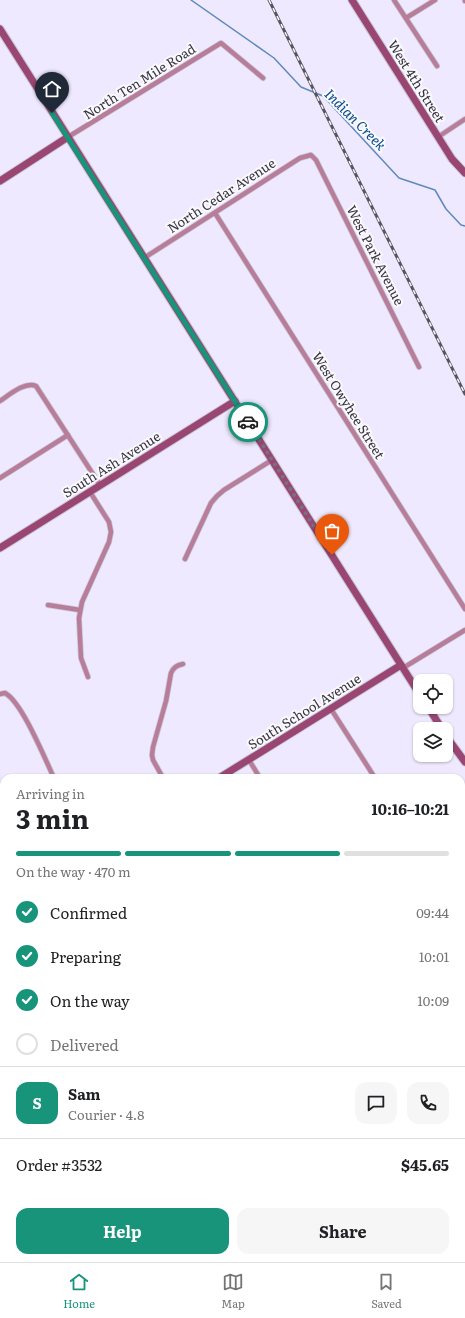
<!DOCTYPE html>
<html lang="en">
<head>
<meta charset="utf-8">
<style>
	:root { --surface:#fff; --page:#f6f6f6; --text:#202124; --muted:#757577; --line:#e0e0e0; --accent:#18947b }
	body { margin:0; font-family:Literata,serif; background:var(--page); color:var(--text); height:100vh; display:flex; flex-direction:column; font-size:15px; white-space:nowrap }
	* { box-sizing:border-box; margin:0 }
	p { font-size:13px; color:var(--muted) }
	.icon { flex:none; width:22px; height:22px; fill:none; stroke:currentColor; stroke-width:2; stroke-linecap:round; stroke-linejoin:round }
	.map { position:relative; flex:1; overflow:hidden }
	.panel { position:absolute; left:0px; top:774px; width:465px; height:488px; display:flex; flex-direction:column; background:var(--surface); border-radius:12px 12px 0 0; box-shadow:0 1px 3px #0004 }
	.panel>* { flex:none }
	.fabs { position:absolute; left:413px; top:674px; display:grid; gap:8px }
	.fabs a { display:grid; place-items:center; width:40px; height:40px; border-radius:8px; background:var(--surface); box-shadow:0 1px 3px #0004; font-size:20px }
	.pin { position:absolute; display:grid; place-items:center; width:34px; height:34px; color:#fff; margin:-41px -17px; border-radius:50% 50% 50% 0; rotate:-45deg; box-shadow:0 0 4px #0007 }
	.pin .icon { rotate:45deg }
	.courier { position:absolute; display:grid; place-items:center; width:40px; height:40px; margin:-20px; border:3px solid #18947b; border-radius:50%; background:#fff; color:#222; box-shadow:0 1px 5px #0007 }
	.summary em { font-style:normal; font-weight:700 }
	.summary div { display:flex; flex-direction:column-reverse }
	.summary { display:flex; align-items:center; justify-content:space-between; height:68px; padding:0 16px }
	h1 { font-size:26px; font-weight:700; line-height:30px }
	.bar { display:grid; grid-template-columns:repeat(4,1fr); gap:6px 4px; align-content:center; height:48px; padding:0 16px }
	.bar i { height:5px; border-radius:3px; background:var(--line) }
	.bar .current { background:var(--accent) }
	.bar p { grid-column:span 4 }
	.line { display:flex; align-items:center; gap:10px; padding:0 16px; border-top:1px solid var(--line) }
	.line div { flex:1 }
	.round { display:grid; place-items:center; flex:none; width:42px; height:42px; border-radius:12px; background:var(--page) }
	ol { padding:0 16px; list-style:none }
	li { display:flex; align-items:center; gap:12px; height:44px }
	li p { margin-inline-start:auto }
	li .icon { padding:4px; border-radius:50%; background:var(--accent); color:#fff; stroke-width:4 }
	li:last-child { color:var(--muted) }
	li i { width:22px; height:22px; border:2px solid var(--line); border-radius:50% }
	.cta { display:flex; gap:8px; margin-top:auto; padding:8px 16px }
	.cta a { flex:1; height:46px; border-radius:12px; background:var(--accent); color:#fff; font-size:16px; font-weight:700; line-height:46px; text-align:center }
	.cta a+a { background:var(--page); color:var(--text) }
	.menu { display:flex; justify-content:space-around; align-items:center; height:56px; border-top:1px solid var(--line); background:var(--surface); font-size:11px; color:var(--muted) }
	.menu a { display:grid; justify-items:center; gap:2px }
	.menu .current { color:var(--accent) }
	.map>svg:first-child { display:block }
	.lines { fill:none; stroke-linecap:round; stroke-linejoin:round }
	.stream { stroke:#5f89bd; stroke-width:1.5 }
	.street-casing { stroke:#c9c5d7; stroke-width:6 }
	.secondary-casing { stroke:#c9c5d7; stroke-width:9 }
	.street { stroke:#b87e99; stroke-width:4.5 }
	.secondary { stroke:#994672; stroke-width:7 }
	.rail-casing { stroke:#57535f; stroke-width:3 }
	.rail { stroke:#faf9fe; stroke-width:1.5; stroke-dasharray:4.5; stroke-linecap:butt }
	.done { stroke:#767381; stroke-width:4; stroke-dasharray:0 7.2 }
	.route { stroke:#18947b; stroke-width:5 }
	.labels { text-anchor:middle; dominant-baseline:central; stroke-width:4; stroke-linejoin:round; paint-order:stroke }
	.street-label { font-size:13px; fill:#36333d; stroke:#faf9fe }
	.water-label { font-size:14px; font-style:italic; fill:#084c8a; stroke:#faf9fe }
</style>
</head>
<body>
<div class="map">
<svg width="465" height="1262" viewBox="0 0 465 1262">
	<rect width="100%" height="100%" fill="#eee9fe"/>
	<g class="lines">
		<polyline class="stream" points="191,0 274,58 301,87 323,96 399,178 435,190 446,209 461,225 465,226"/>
		<defs>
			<g id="street">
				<polyline points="394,0 437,66"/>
				<polyline points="465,0 465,1"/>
				<polyline points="406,18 435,0"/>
				<polyline points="68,137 221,43 263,78"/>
				<polyline points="438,137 465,119"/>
				<polyline points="215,213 465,609"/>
				<polyline points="144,258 300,158 311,155 316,160 419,367"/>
				<path d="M0,401C9,395 25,381 36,386L100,485"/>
				<polyline points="0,478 68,435"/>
				<polyline points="185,559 211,503 217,496 224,490 272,460"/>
				<polyline points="48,605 80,610"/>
				<polyline points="403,668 465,630"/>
				<polyline points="88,677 81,658 79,618 82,602 109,542 111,532 109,522 90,492"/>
				<path d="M0,694L5,693C22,702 45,759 54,778"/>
				<polyline points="331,709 375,778"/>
				<polyline points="249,760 260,778"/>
				<path d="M163,778L153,760L152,755L153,747L166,701L171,673C173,668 177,665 183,664"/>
				<polyline points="137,1258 140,1262"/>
				<polyline points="303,1258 305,1262"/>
				<polyline points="373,1258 376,1262"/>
				<polyline points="92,1262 98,1258"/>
			</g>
			<g id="secondary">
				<polyline points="352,0 452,159 465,173"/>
				<polyline points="0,29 420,695"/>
				<polyline points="0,181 68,137"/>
				<polyline points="0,548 235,401"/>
				<polyline points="428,707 442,729"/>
				<polyline points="446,736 465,762"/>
				<polyline points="219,778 401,665"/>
				<polyline points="0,914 4,912"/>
				<polyline points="0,1213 4,1220"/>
				<polyline points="26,1258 28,1262"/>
			</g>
		</defs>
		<use href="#street" class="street-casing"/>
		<use href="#secondary" class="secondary-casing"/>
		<use href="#street" class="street"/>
		<use href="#secondary" class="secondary"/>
		<defs>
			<polyline id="rail" points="269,0 465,394"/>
		</defs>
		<use href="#rail" class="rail-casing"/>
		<use href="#rail" class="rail"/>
	</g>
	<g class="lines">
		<polyline class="done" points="248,422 332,555"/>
		<polyline class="route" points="52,113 248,422"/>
	</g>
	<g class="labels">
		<g class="street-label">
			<text transform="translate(139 81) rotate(-32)">North Ten Mile Road</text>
			<text transform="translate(417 81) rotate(58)">West 4th Street</text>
			<text transform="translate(221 195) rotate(-33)">North Cedar Avenue</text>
			<text transform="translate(376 255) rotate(63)">West Park Avenue</text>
			<text transform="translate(349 405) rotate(58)">West Owyhee Street</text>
			<text transform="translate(111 464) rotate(-32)">South Ash Avenue</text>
			<text transform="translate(304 711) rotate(-32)">South School Avenue</text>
		</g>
		<g class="water-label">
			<text transform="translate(356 119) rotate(45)">Indian Creek</text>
		</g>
	</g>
</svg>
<div class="fabs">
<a><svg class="icon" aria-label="locate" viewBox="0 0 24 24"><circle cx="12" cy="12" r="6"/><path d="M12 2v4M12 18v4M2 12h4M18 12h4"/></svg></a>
<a><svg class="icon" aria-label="layers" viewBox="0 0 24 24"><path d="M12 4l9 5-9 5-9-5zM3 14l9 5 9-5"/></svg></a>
</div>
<div class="pin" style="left:332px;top:555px;background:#ea580c"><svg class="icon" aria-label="bag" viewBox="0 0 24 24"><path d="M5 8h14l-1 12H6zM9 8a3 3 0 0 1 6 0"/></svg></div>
<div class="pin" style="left:52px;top:113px;background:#1f2937"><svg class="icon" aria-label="home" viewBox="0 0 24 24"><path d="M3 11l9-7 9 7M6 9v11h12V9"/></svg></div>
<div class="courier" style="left:248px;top:422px"><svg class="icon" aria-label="car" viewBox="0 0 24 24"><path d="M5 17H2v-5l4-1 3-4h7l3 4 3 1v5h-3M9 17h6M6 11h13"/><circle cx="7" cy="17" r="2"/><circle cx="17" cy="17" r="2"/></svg></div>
<section class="panel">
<div class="summary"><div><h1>3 min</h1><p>Arriving in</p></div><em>10:16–10:21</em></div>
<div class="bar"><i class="current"></i><i class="current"></i><i class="current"></i><i></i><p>On the way · 470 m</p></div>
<ol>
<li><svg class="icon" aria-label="check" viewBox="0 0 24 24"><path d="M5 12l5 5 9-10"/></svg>Confirmed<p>09:44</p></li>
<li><svg class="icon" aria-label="check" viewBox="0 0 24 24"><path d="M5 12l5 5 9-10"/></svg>Preparing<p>10:01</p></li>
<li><svg class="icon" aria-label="check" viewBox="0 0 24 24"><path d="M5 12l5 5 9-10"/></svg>On the way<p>10:09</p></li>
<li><i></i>Delivered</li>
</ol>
<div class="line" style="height:72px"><b class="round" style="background:var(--accent);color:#fff">S</b><div><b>Sam</b><p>Courier · 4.8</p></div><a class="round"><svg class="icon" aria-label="chat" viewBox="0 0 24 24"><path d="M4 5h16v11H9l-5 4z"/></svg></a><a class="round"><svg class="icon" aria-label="phone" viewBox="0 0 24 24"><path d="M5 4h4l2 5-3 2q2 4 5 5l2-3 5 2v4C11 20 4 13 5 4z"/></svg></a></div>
<div class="line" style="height:52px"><div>Order #3532</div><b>$45.65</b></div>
<div class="cta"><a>Help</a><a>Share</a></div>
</section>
</div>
<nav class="menu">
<a class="current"><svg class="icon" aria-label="home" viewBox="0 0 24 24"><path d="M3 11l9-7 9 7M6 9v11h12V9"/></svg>Home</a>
<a><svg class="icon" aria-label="map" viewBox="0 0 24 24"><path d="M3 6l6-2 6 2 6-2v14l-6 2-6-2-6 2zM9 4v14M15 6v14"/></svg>Map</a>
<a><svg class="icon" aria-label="saved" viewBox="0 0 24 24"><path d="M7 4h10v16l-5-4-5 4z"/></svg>Saved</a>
</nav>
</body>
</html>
